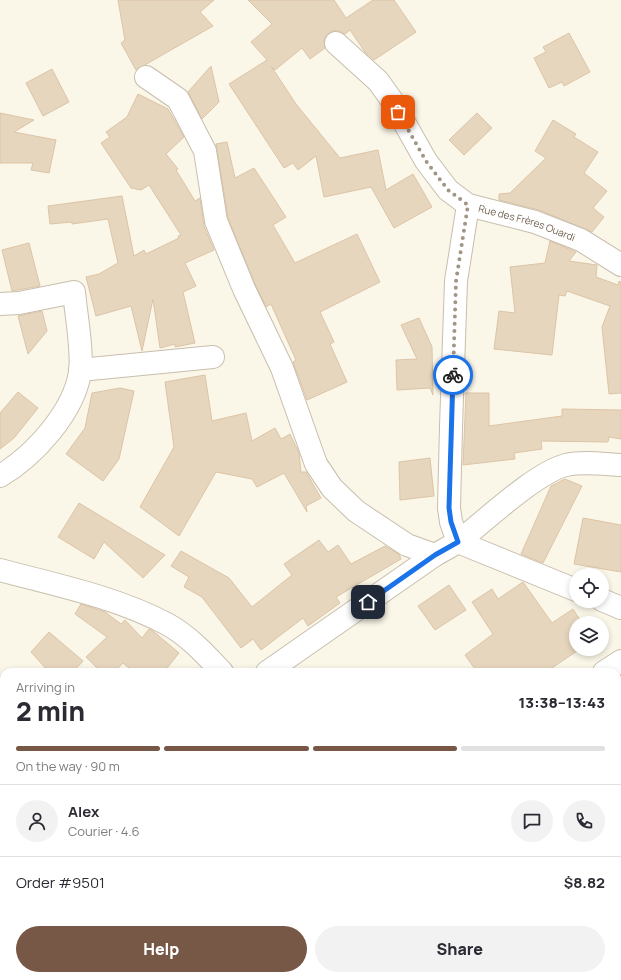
<!DOCTYPE html>
<html lang="en">
<head>
<meta charset="utf-8">
<style>
	:root { --surface:#fff; --page:#f2f2f3; --text:#2b2b33; --muted:#7c7c81; --line:#e1e1e2; --accent:#775745 }
	body { margin:0; font-family:Manrope,sans-serif; background:var(--page); color:var(--text); height:100vh; display:flex; flex-direction:column; font-size:15px; white-space:nowrap }
	* { box-sizing:border-box; margin:0 }
	p { font-size:13px; color:var(--muted) }
	.icon { flex:none; width:22px; height:22px; fill:none; stroke:currentColor; stroke-width:2; stroke-linecap:round; stroke-linejoin:round }
	.map { position:relative; flex:1; overflow:hidden }
	.drawer { position:absolute; left:0px; top:668px; width:621px; height:312px; display:flex; flex-direction:column; background:var(--surface); border-radius:12px 12px 0 0; box-shadow:0 2px 6px #0003 }
	.drawer>* { flex:none }
	.buttons { position:absolute; left:569px; top:568px; display:grid; gap:8px }
	.buttons a { display:grid; place-items:center; width:40px; height:40px; border-radius:50%; background:var(--surface); box-shadow:0 2px 6px #0003; font-size:20px }
	.pin { position:absolute; display:grid; place-items:center; width:34px; height:34px; color:#fff; margin:-17px; border-radius:8px; box-shadow:0 2px 6px #0006 }
	.courier { position:absolute; display:grid; place-items:center; width:40px; height:40px; margin:-20px; border:3px solid #1a73e8; border-radius:50%; background:#fff; color:#222; box-shadow:0 1px 5px #0007 }
	.summary em { font-style:normal; font-weight:800 }
	.summary div { display:flex; flex-direction:column-reverse }
	.summary { display:flex; align-items:center; justify-content:space-between; height:68px; padding:0 16px }
	h1 { font-size:26px; font-weight:800; line-height:30px }
	.bar { display:grid; grid-template-columns:repeat(4,1fr); gap:6px 4px; align-content:center; height:48px; padding:0 16px }
	.bar i { height:5px; border-radius:3px; background:var(--line) }
	.bar .selected { background:var(--accent) }
	.bar p { grid-column:span 4 }
	.line { display:flex; align-items:center; gap:10px; padding:0 16px; border-top:1px solid var(--line) }
	.line div { flex:1 }
	.round { display:grid; place-items:center; flex:none; width:42px; height:42px; border-radius:21px; background:var(--page) }
	.primary-button { display:flex; gap:8px; margin-top:auto; padding:8px 16px }
	.primary-button a { flex:1; height:46px; border-radius:24px; background:var(--accent); color:#fff; font-size:16px; font-weight:800; line-height:46px; text-align:center }
	.primary-button a+a { background:var(--page); color:var(--text) }
	.map>svg:first-child { display:block }
	.building { fill:#e7d6be; stroke:#ddc4a6 }
	.lines { fill:none; stroke-linecap:round; stroke-linejoin:round }
	.minor-casing { stroke:#c8bead; stroke-width:24 }
	.secondary-casing { stroke:#c8bca9; stroke-width:24 }
	.minor { stroke:#fff; stroke-width:22 }
	.secondary { stroke:#fff; stroke-width:22 }
	.done { stroke:#a19585; stroke-width:4; stroke-dasharray:0 7.2 }
	.route { stroke:#1a73e8; stroke-width:5 }
	.labels { text-anchor:middle; dominant-baseline:central; stroke-width:4; stroke-linejoin:round; paint-order:stroke }
	.street-label { font-size:10px; fill:#71614f; stroke:#fdfaee }
</style>
</head>
<body>
<div class="map">
<svg width="621" height="980" viewBox="0 0 621 980">
	<rect width="100%" height="100%" fill="#faf6e8"/>
	<g class="building">
		<polygon points="118,0 214,0 200,12 213,26 136,70 121,43 125,40"/>
		<polygon points="248,0 334,0 346,18 373,0 394,0 416,32 374,60 365,52 350,30 345,34 339,31 333,31 327,34 324,40 325,48 310,59 302,48 275,70 271,66 296,104 340,158 378,150 386,190 413,174 432,207 394,228 371,187 324,197 316,156 298,170 293,163 284,168 229,84 267,60 251,42 272,24"/>
		<polygon points="569,33 590,72 564,86 562,82 549,88 534,58 546,52 543,47"/>
		<polygon points="211,66 219,102 202,119 188,92"/>
		<polygon points="52,69 69,102 43,116 26,83"/>
		<polygon points="138,94 168,109 184,137 166,154 178,169 176,170 195,201 200,198 204,226 214,250 185,263 196,286 183,292 195,343 175,347 175,344 160,348 153,299 142,351 131,306 96,316 86,277 99,274 118,263 108,219 72,224 72,222 50,224 48,206 122,196 134,256 144,250 146,254 179,238 178,236 181,235 149,185 141,190 131,188 101,143 110,137 106,132 127,117"/>
		<polygon points="0,113 34,120 14,132 56,140 49,173 31,170 33,163 0,163"/>
		<polygon points="477,113 492,128 464,155 449,140"/>
		<polygon points="553,120 576,134 574,137 598,152 584,173 607,191 593,208 604,217 592,232 539,210 499,200 499,194 510,193 546,158 535,151"/>
		<polygon points="227,142 235,178 254,168 286,217 273,225 295,263 357,234 380,282 320,312 334,342 330,344 347,382 307,400 293,362 296,360 271,304 266,307 255,284 228,218 216,144"/>
		<polygon points="550,241 576,252 569,261 597,265 596,277 618,285 619,281 621,282 621,393 609,394 602,327 610,306 567,291 565,296 559,295 552,355 494,349 499,311 515,313 510,267 545,263"/>
		<polygon points="29,243 40,286 12,291 2,250"/>
		<polygon points="42,311 47,331 28,354 18,316"/>
		<polygon points="419,318 432,347 433,395 430,388 397,390 396,360 417,359 401,325"/>
		<polygon points="205,375 212,421 246,413 252,441 275,428 281,439 290,434 299,453 301,472 306,472 321,498 306,506 307,512 284,473 257,487 252,479 216,472 179,536 140,507 174,447 165,382"/>
		<polygon points="120,388 134,391 119,459 103,481 66,454 85,428 92,393"/>
		<polygon points="18,392 38,408 14,438 0,449 0,413"/>
		<polygon points="466,393 489,393 489,426 562,416 562,409 621,410 621,439 609,437 608,442 541,441 542,449 514,453 515,459 463,465"/>
		<polygon points="430,458 434,496 400,500 399,462"/>
		<polygon points="565,479 582,486 543,563 521,554 551,486"/>
		<polygon points="79,503 165,555 143,578 104,542 94,559 58,537"/>
		<polygon points="583,518 621,525 621,572 574,564"/>
		<polygon points="319,540 328,552 338,545 351,564 385,546 399,554 401,559 336,597 340,603 308,626 303,618 261,650 253,639 241,648 202,597 184,587 189,577 171,566 181,551 229,578 252,607 292,575 284,564"/>
		<polygon points="523,582 552,623 573,609 582,623 576,623 576,649 580,649 546,672 477,672 465,655 493,634 472,602 492,589 498,599"/>
		<polygon points="449,585 466,610 435,630 418,606"/>
		<polygon points="81,604 105,612 121,624 125,620 142,638 149,629 153,631 179,653 164,672 134,672 123,663 114,672 101,672 86,657 107,637 75,614"/>
		<polygon points="49,632 83,661 73,672 49,672 31,652"/>
	</g>
	<g class="lines">
		<defs>
			<g id="minor">
				<path id="s1" d="M336,43L378,81L391,99L426,161L448,190L468,205L535,222L581,240L621,265"/>
				<polyline points="146,77 178,99 205,151 216,221 244,289 282,368 316,464 332,488 356,511 407,545 435,555"/>
				<path d="M0,304L19,303L74,292C76,314 83,352 80,372C74,412 34,456 0,476"/>
				<polyline points="80,370 213,357"/>
				<path d="M0,570C56,585 116,597 167,624C189,636 206,655 222,672"/>
				<path d="M576,590L458,542C485,521 535,473 566,465C583,461 603,464 621,465"/>
				<polyline points="602,600 621,608"/>
				<polyline points="267,672 435,555 458,542 451,522 449,508 451,427 456,281 468,205"/>
				<polyline points="604,672 621,661"/>
				<polyline points="0,719 4,725"/>
				<polyline points="0,908 4,908"/>
				<polyline points="334,976 340,980"/>
				<polyline points="272,980 277,976"/>
			</g>
			<g id="secondary">
				<polyline points="617,878 621,875"/>
				<polyline points="492,980 497,976"/>
			</g>
		</defs>
		<use href="#minor" class="minor-casing"/>
		<use href="#secondary" class="secondary-casing"/>
		<use href="#minor" class="minor"/>
		<use href="#secondary" class="secondary"/>
	</g>
	<g class="lines">
		<polyline class="done" points="398,112 426,161 448,190 468,205 456,281 453,375"/>
		<polyline class="route" points="368,602 435,555 458,542 451,522 449,508 453,375"/>
	</g>
	<g class="labels">
		<g class="street-label">
			<text stroke="none"><textPath href="#s1" startOffset="273">Rue des Frères Ouardi</textPath></text>
		</g>
	</g>
</svg>
<div class="buttons">
<a><svg class="icon" aria-label="locate" viewBox="0 0 24 24"><circle cx="12" cy="12" r="6"/><path d="M12 2v4M12 18v4M2 12h4M18 12h4"/></svg></a>
<a><svg class="icon" aria-label="layers" viewBox="0 0 24 24"><path d="M12 4l9 5-9 5-9-5zM3 14l9 5 9-5"/></svg></a>
</div>
<div class="pin" style="left:398px;top:112px;background:#ea580c"><svg class="icon" aria-label="bag" viewBox="0 0 24 24"><path d="M5 8h14l-1 12H6zM9 8a3 3 0 0 1 6 0"/></svg></div>
<div class="pin" style="left:368px;top:602px;background:#1f2937"><svg class="icon" aria-label="home" viewBox="0 0 24 24"><path d="M3 11l9-7 9 7M6 9v11h12V9"/></svg></div>
<div class="courier" style="left:453px;top:375px"><svg class="icon" aria-label="bike" viewBox="0 0 24 24"><circle cx="6" cy="16" r="4"/><circle cx="18" cy="16" r="4"/><path d="M6 16l4-8h5l3 8M10 8l3 8H6M13 5h3"/></svg></div>
<section class="drawer">
<div class="summary"><div><h1>2 min</h1><p>Arriving in</p></div><em>13:38–13:43</em></div>
<div class="bar"><i class="selected"></i><i class="selected"></i><i class="selected"></i><i></i><p>On the way · 90 m</p></div>
<div class="line" style="height:72px"><a class="round"><svg class="icon" aria-label="person" viewBox="0 0 24 24"><circle cx="12" cy="8" r="4"/><path d="M4 21q1-7 8-7t8 7"/></svg></a><div><b>Alex</b><p>Courier · 4.6</p></div><a class="round"><svg class="icon" aria-label="chat" viewBox="0 0 24 24"><path d="M4 5h16v11H9l-5 4z"/></svg></a><a class="round"><svg class="icon" aria-label="phone" viewBox="0 0 24 24"><path d="M5 4h4l2 5-3 2q2 4 5 5l2-3 5 2v4C11 20 4 13 5 4z"/></svg></a></div>
<div class="line" style="height:52px"><div>Order #9501</div><b>$8.82</b></div>
<div class="primary-button"><a>Help</a><a>Share</a></div>
</section>
</div>
</body>
</html>
